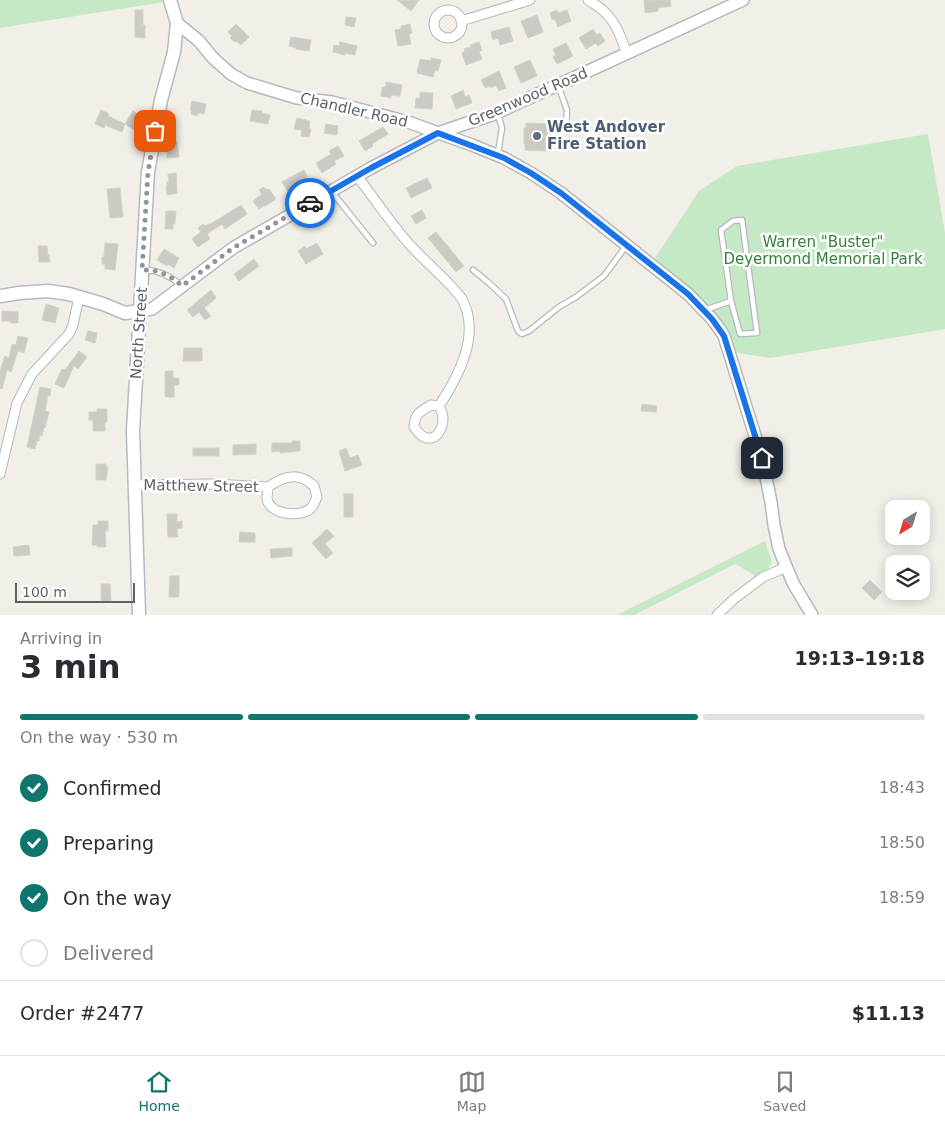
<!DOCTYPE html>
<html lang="en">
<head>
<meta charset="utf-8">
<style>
	:root { --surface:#fff; --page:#f7f7f7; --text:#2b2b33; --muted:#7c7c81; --line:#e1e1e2; --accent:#0f766e }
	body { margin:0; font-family:"DejaVu Sans",sans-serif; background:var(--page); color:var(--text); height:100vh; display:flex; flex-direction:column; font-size:19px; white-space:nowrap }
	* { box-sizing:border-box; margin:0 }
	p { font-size:16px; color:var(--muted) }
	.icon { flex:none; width:28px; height:28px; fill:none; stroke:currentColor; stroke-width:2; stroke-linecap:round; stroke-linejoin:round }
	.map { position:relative; height:615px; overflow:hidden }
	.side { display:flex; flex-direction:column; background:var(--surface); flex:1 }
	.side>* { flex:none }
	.needle { width:32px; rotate:218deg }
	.controls { position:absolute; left:885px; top:500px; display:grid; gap:10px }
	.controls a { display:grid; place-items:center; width:45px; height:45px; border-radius:10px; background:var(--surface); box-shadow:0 2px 12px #0003; font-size:25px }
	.scale { position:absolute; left:15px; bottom:12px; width:120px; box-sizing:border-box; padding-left:5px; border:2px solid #5f6368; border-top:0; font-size:14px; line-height:18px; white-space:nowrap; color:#5f6368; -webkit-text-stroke:4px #fff; paint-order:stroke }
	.pin { position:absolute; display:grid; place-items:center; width:42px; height:42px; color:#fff; margin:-21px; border-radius:10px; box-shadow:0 2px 8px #0006 }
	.courier { position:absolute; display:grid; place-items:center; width:50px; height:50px; margin:-25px; border:4px solid #1a73e8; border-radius:50%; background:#fff; color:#222; box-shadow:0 1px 6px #0007 }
	.summary em { font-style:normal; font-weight:800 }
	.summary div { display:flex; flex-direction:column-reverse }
	.summary { display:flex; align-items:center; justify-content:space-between; height:85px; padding:0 20px }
	h1 { font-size:32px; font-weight:800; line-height:38px }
	.bar { display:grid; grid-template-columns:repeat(4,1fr); gap:8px 5px; align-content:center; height:60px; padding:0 20px }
	.bar i { height:6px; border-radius:4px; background:var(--line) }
	.bar .selected { background:var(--accent) }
	.bar p { grid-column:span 4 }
	.line { display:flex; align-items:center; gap:12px; padding:0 20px; border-top:1px solid var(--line) }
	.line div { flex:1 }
	ol { padding:0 20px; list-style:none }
	li { display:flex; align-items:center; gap:15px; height:55px }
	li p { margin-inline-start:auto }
	li .icon { padding:5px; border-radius:50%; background:var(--accent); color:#fff; stroke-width:4 }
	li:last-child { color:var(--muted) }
	li i { width:28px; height:28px; border:2px solid var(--line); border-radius:50% }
	.dock { display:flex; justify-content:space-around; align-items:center; height:70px; border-top:1px solid var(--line); background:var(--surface); font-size:14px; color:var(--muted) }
	.dock a { display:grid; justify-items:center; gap:2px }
	.dock .selected { color:var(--accent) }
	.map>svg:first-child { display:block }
	.park { fill:#c5e8c5 }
	.building { fill:#cccac5; stroke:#d6d1c6 }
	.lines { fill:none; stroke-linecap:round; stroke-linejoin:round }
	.service-casing { stroke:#b5b8bc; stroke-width:7 }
	.minor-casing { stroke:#b5b8bc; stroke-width:11 }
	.tertiary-casing { stroke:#b5b8bc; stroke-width:14 }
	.secondary-casing { stroke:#b6babf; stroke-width:15 }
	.service { stroke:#fff; stroke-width:4.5 }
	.minor { stroke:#fff; stroke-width:9 }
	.tertiary { stroke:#fff; stroke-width:11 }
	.secondary { stroke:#fff; stroke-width:12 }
	.done { stroke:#929495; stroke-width:5; stroke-dasharray:0 9 }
	.route { stroke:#1a73e8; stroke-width:6 }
	.service-dot { fill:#5c6f8a; stroke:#fff; stroke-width:2 }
	.labels { text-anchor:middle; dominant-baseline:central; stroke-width:5; stroke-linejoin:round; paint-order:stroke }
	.street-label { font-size:15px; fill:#5f6368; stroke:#fff }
	.service-label { font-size:15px; font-weight:bold; fill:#4e5e75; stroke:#fff; text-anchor:start }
	.park-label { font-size:15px; fill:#348238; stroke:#fff }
</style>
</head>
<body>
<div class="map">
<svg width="945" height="615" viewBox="0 0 945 615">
	<rect width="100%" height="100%" fill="#f1efe8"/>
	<g class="park">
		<polygon points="0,0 163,0 164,2 0,28"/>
		<polygon points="928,134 945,233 945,329 770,358 732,352 702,302 655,258 699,191 737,166"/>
		<path d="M765,541L772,561C770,569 763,572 756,576L735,564L634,615H617Z"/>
	</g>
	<g class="building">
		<polygon points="397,0 419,0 411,11"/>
		<polygon points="644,0 670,0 671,6 658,8 658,11 645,13"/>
		<polygon points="135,10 143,10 143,25 145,25 145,38 135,37"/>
		<polygon points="557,10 558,13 567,10 571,21 558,27 555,19 552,20 550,13"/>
		<polygon points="537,15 543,32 528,38 521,21"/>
		<polygon points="346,17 356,18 354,27 345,25"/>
		<polygon points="236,24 249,37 241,45 236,41 235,42 230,38 232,36 228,32"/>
		<polygon points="410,24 412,33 409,34 411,44 398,46 395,30 401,29 401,26"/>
		<polygon points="509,27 513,41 500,45 498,38 493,40 491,32"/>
		<polygon points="593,29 597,35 600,33 605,41 598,46 596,43 586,49 579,38"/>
		<polygon points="291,37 311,40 309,51 296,49 296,48 289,46"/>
		<polygon points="340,42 357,46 355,55 345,53 345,55 333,52 334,45 339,46"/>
		<polygon points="479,42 482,50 479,52 482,59 466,65 462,53 465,51 464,49 471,47 470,45"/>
		<polygon points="566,43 573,56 557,64 553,57 556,55 553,49"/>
		<polygon points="431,58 441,60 438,71 435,70 433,77 417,73 420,59 431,61"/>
		<polygon points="530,60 537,76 521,83 514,67"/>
		<polygon points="499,71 506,88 499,91 496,85 491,88 490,86 485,88 481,80"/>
		<polygon points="386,82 402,85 400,96 391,95 391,98 381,96 382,87 386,87"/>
		<polygon points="463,90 465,97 469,95 472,103 456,109 451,96"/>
		<polygon points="420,92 433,93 432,109 415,108 416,98 420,98"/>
		<polygon points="192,101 206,104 204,114 198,113 197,116 191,114 192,110 190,110"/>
		<polygon points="101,110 109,114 108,116 125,124 122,132 105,125 104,128 95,124"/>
		<polygon points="252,110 262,111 262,113 270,115 268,124 250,121"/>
		<polygon points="133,111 142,117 135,130 125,124"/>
		<polygon points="297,118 310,121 309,129 311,129 309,137 301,136 302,130 294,129"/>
		<polygon points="526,123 550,124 550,129 551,129 550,151 525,150 525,144 524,143 524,128 526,128"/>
		<polygon points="326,124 338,126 337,135 324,133"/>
		<polygon points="383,127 388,134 372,144 373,146 365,151 359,141"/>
		<polygon points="167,141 177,141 179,157 167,158"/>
		<polygon points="338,146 344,156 334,161 336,164 322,173 316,163 331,154 329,151"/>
		<polygon points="304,170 307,176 299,180 301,185 288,192 282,182"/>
		<polygon points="176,173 177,193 167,195 166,187 167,186 167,182 169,182 168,174"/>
		<polygon points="427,178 432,188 411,198 406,188"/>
		<polygon points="264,187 267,190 269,189 276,199 265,206 265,205 259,209 253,201 262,194 259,190"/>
		<polygon points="120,188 123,217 110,218 107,189"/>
		<polygon points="241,205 247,214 225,229 222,224 207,234 210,239 198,247 192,239 201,232 198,228 203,224 205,226 209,224 209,225"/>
		<polygon points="422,210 426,218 416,224 411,216"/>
		<polygon points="166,211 176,211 175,224 173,224 173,229 165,229"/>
		<polygon points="436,232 464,266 456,272 428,238"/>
		<polygon points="105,243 118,244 115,270 105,269 105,264 102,264 102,257 104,257"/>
		<polygon points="317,243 323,254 306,264 298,251 305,246 306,249"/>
		<polygon points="38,246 47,246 48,255 49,255 50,262 39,262"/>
		<polygon points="164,249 179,258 174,268 168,264 167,266 157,260"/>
		<polygon points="254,259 259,266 239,281 234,274"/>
		<polygon points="211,290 216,298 204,308 211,316 205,320 199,312 193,317 187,310"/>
		<polygon points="46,304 59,308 55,323 42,320"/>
		<polygon points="2,311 18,312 18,323 11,323 11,321 2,321"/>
		<polygon points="88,331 97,333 95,343 85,340"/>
		<polygon points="18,336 28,338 24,353 18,351 11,372 7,370 2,389 0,388 0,371 5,356 9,358 12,344 16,345"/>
		<polygon points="184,348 202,348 202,361 183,361"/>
		<polygon points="79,351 87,357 78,369 74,366 64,388 55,384 62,369 65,370"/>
		<polygon points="165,371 173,371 173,378 179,378 179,385 174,385 174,397 165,397"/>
		<polygon points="40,387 51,389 50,396 48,395 45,411 49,412 45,428 44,427 42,436 40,435 39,441 37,441 35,449 27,447"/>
		<polygon points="642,404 657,406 656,412 641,411"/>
		<polygon points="97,409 107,409 107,422 105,422 105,431 93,431 93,420 89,420 89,412 97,412"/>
		<polygon points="292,441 300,441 300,451 280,453 280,451 272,452 272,443 292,443"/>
		<polygon points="256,444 256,454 233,455 233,445"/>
		<rect x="193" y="448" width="26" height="8"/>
		<polygon points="346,448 350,458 358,455 362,465 345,471 339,451"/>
		<polygon points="96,464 106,464 106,467 108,467 106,480 96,480"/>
		<rect x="344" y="494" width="9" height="23"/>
		<polygon points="167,514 177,514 177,522 182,521 182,528 177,529 178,537 168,537"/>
		<polygon points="98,521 108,521 108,531 105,531 106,547 97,547 97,545 92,545 93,525 98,525"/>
		<polygon points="327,529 334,536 325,544 333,553 326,559 312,543"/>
		<polygon points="240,532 255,533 255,542 239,542"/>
		<polygon points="29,545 30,555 14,556 13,547"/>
		<polygon points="292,548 292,556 271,558 270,549"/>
		<polygon points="170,576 179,576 179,597 169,597"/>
		<polygon points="870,580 882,592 874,600 862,588"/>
		<polygon points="101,584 110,584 111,601 101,601"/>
	</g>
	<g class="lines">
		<defs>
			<g id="service">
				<polyline points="558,85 567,110 566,129"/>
				<polyline points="498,114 502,128 498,153"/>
				<polyline points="332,192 373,243"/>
				<path d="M143,270C158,269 170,276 181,285"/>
				<polyline points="473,270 489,283 506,299 518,331 522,334 529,331 559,307 576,297 604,276 626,246"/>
				<polyline points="705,310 731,301 721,230 733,221 742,220 757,333 740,334 731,301"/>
			</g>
			<g id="minor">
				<path d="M588,0C613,14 618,28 627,54"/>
				<circle cx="448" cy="24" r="14"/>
				<polyline points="461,21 530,0"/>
				<path d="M357,176C375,199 391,224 411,246C424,260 439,273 452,287C455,291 459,294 462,299C481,334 459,376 439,406"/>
				<path d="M431,405L439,406C441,410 443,414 443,418C443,427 438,440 427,438C421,437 418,432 414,427C415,414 419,412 431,405Z"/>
				<polyline points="0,474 17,403 32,374 69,334 73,325 79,297"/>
				<path d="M134,485L210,484L268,487C268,490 267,495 267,499C270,515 301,518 311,508C314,505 315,501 317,497L314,486C311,484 307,480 304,479C292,473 278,480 268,487"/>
				<polyline points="717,615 734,599 763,577 787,567"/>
			</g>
			<g id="tertiary">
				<polyline points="177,23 199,41 213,58 231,74 247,83 297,98 332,102 408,122 472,145 504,158 531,173 561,193 688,294 712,319 721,331 724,336 762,458 771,502 774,525 779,549 793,583 812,615"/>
				<polyline points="140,311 152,309 233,248 371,168 438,133 497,113 522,101 569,80 743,0"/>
			</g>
			<g id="secondary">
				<polyline points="0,296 19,293 48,291 69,294 103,304 125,313 140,311"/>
				<polyline points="139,615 133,431 148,172 161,100 174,52 176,33 177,23 170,0"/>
			</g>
		</defs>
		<use href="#service" class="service-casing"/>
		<use href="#minor" class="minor-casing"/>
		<use href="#tertiary" class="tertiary-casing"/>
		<use href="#secondary" class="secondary-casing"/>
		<use href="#service" class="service"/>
		<use href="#minor" class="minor"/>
		<use href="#tertiary" class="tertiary"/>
		<use href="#secondary" class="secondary"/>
	</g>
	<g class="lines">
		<path class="done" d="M155,131L148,172L142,270C158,269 171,276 182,286L233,248L310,203"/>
		<polyline class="route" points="310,203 371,168 438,133 504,158 531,173 561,193 688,294 712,319 724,336 762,458"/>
	</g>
	<circle class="service-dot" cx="537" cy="136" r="5"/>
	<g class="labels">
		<g class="street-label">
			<text transform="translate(528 97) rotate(-23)">Greenwood Road</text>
			<text transform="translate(354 110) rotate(13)">Chandler Road</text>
			<text transform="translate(139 333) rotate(-86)">North Street</text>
			<text transform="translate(201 486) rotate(1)">Matthew Street</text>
		</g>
		<g class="service-label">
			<text x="547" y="127">West Andover<tspan x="547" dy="17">Fire Station</tspan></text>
		</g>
		<g class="park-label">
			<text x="823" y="242">Warren "Buster"<tspan x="823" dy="17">Deyermond Memorial Park</tspan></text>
		</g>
	</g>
</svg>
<div class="controls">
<a><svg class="needle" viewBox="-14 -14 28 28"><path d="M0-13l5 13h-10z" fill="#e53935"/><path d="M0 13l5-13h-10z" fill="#7c7c81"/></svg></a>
<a><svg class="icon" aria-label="layers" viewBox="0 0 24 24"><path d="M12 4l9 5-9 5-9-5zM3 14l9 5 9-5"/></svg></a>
</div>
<div class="scale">100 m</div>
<div class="pin" style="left:155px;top:131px;background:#ea580c"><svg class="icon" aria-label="bag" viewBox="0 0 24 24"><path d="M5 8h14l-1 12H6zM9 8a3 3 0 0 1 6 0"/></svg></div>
<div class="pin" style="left:762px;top:458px;background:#1f2937"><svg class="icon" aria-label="home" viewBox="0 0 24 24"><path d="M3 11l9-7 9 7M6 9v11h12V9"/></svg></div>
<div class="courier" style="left:310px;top:203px"><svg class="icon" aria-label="car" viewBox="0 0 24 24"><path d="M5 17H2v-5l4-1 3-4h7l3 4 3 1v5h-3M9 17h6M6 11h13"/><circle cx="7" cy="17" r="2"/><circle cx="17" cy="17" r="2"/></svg></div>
</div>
<section class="side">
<div class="summary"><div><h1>3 min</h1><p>Arriving in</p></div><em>19:13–19:18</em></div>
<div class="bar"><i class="selected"></i><i class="selected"></i><i class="selected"></i><i></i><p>On the way · 530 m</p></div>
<ol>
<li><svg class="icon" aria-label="check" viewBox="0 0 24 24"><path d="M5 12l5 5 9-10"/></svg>Confirmed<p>18:43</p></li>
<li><svg class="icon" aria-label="check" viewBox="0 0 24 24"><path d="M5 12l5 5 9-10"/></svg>Preparing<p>18:50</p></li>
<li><svg class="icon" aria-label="check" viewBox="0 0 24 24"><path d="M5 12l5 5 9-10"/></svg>On the way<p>18:59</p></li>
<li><i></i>Delivered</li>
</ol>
<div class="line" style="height:65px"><div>Order #2477</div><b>$11.13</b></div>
</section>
<nav class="dock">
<a class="selected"><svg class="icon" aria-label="home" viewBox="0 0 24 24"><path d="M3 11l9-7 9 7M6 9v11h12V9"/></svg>Home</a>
<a><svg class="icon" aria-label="map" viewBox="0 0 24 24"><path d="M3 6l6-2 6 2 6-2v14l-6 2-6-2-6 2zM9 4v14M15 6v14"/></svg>Map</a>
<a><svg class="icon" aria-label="saved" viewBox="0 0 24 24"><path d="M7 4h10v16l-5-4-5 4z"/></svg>Saved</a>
</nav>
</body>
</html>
